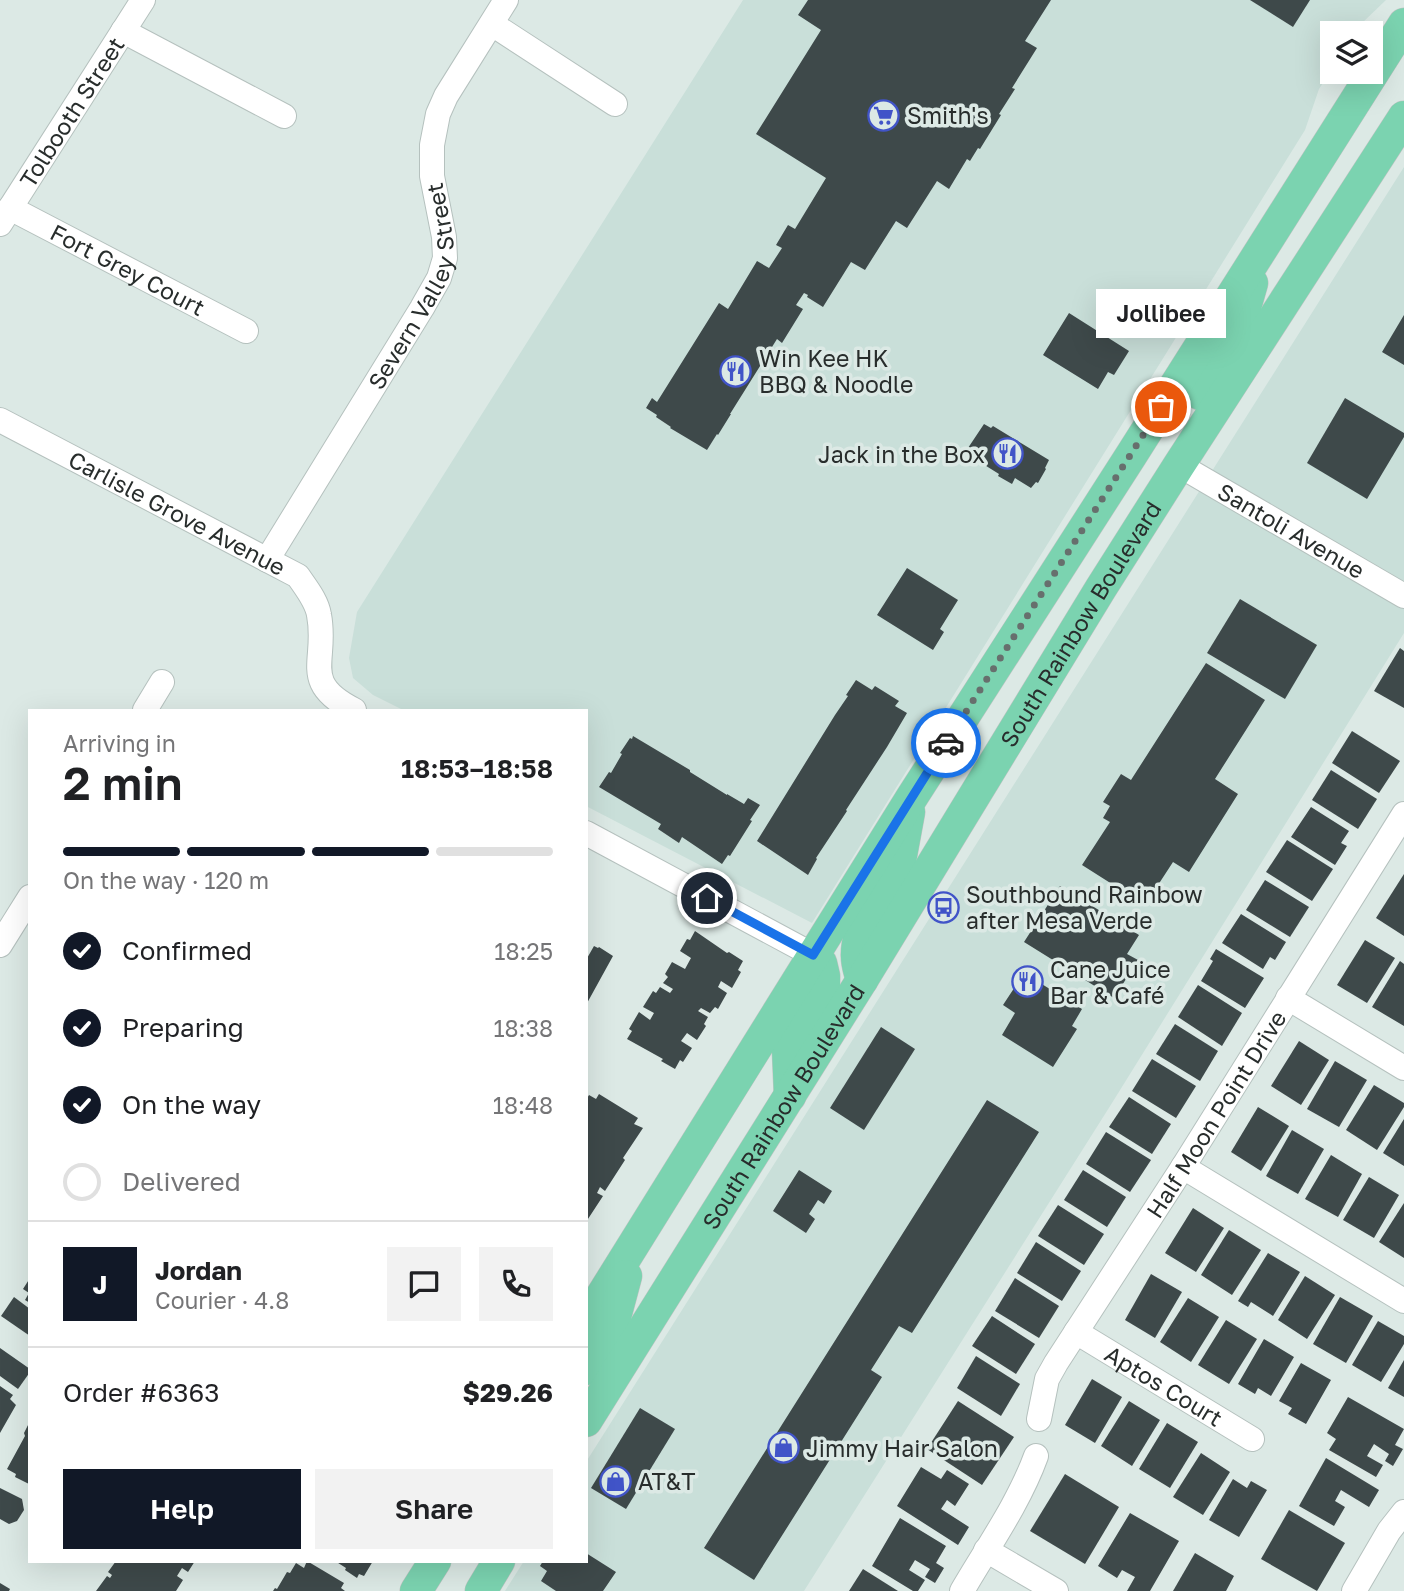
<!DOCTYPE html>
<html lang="en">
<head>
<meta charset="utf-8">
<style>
	:root { --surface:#fff; --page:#f2f2f2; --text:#202124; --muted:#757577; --line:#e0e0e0; --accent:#111827 }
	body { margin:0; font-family:"Golos Text",sans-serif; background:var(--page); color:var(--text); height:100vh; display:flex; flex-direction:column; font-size:26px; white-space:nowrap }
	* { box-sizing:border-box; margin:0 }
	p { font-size:23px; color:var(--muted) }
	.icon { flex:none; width:38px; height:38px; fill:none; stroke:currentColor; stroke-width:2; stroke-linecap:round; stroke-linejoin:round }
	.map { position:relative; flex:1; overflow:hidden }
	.side { position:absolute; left:28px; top:709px; width:560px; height:854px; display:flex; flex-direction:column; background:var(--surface); border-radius:0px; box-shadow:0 7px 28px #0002 }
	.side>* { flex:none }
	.buttons { position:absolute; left:1320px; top:21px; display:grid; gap:14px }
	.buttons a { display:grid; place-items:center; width:63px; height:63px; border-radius:0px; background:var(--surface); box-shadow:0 7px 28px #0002; font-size:35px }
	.pin { position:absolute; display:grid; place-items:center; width:60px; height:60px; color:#fff; margin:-30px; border:4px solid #fff; border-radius:50%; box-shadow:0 2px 7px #0007 }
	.courier { position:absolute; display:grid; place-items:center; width:70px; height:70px; margin:-35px; border:5px solid #1a73e8; border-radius:50%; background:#fff; color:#222; box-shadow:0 2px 9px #0007 }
	.bubble { position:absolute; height:49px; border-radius:0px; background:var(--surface); box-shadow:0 7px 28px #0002; font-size:23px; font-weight:600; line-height:49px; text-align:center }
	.headline em { font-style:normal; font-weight:600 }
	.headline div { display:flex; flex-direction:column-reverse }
	.headline { display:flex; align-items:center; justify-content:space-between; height:119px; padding:0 35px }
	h1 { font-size:46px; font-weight:600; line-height:52px }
	.bar { display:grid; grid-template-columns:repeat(4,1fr); gap:10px 7px; align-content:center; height:84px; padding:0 35px }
	.bar i { height:9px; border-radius:5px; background:var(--line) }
	.bar .active { background:var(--accent) }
	.bar p { grid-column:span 4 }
	.line { display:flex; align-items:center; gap:18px; padding:0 35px; border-top:2px solid var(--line) }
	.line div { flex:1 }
	.round { display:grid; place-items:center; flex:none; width:74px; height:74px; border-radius:0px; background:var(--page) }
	ol { padding:0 35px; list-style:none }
	li { display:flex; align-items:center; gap:21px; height:77px }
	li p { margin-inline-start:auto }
	li .icon { padding:7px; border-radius:50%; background:var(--accent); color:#fff; stroke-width:4 }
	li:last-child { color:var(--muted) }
	li i { width:38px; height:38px; border:4px solid var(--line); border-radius:50% }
	.action { display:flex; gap:14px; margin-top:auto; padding:14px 35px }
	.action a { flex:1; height:80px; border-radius:0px; background:var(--accent); color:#fff; font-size:28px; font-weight:600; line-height:80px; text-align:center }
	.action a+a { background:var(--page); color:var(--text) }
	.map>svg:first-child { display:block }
	.built { fill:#c9dfd9 }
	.building { fill:#3e494a }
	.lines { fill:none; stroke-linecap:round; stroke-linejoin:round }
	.minor-casing { stroke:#b5c1be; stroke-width:26 }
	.major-casing { stroke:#c3c4c4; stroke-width:33 }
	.minor { stroke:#fff; stroke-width:24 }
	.major { stroke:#7bd3b0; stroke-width:32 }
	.done { stroke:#676f6d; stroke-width:7; stroke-dasharray:0 12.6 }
	.route { stroke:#1a73e8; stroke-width:9 }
	.labels { text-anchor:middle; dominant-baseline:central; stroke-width:7; stroke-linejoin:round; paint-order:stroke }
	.street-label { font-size:23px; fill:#282d2c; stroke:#dce9e5 }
	.poi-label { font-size:23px; fill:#282d2c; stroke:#dce9e5; text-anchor:start }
</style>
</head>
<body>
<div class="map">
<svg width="1404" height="1591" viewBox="0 0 1404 1591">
	<rect width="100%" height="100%" fill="#dce9e5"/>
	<g class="built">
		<polygon points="743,0 1386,0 1360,25 1355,33 1332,33 1332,69 1319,89 1305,130 812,923 586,806 586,710 403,710 373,695 353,678 349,658 357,612"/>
		<polygon points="1404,167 1404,633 1112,1103 804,1591 505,1591 524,1561 586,1561 586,1462"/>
	</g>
	<g class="building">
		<polygon points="808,0 1051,0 1025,41 1037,48 1012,88 1015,89 999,114 1001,115 980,149 978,148 970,161 967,159 949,189 937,181 907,228 896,221 865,270 851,262 823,307 807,297 808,295 804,293 796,305 803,309 782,343 777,339 730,414 731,414 718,435 717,434 707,450 670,428 671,427 656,417 657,415 646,408 652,398 657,402 719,303 728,309 757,261 769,268 782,248 776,245 788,225 795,229 826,178 756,134 821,30 798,15"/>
		<polygon points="1250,0 1310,0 1293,27"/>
		<polygon points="1069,313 1129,351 1114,375 1108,372 1098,389 1043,355"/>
		<polygon points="1404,315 1404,365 1382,352"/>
		<polygon points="1345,398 1404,433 1404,437 1367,499 1307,463"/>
		<polygon points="984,424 991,428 993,426 1049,460 1045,468 1046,469 1038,483 1036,482 1031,488 1015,478 1012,484 998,476 999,474 983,464 986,460 968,448"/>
		<polygon points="907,568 958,600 940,629 944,632 933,650 877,615"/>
		<polygon points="1240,599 1317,645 1285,699 1207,653"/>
		<polygon points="1400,648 1404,651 1404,708 1374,691"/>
		<polygon points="1206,663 1265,700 1215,779 1238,794 1189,872 1173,862 1145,905 1082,865 1110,822 1103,818 1110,806 1103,802 1121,774 1131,780"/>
		<polygon points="856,680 872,690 875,686 899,701 895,706 907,713 887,747 846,810 847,811 816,858 817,859 808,875 757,841 835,715 848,696 846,695"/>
		<polygon points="1352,731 1400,761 1379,793 1332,763"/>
		<polygon points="633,736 690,770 690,772 727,795 727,794 744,804 748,798 760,805 750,820 752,821 730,856 728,855 722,864 682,837 679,843 658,829 661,824 599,787 609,772 611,773 622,754 620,753 630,738 632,739"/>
		<polygon points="1331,770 1377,799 1358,829 1312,800"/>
		<polygon points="1311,807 1349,831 1341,843 1347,846 1335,865 1291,837"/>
		<polygon points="1287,840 1333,869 1312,901 1266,872"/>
		<polygon points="1404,874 1404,936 1376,918"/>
		<polygon points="1265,880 1309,907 1290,937 1246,910"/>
		<polygon points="1060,886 1139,935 1127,954 1138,960 1114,998 1024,942"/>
		<polygon points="1241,914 1286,942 1275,960 1270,957 1263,969 1222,943"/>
		<polygon points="695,931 727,953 729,952 743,961 738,970 741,972 732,988 721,981 718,987 727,993 718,1009 715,1007 710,1013 701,1008 698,1011 708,1017 704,1024 706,1026 697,1040 687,1033 681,1041 692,1048 683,1062 680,1060 675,1069 661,1061 663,1059 627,1039 632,1031 629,1029 639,1012 650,1020 654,1013 643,1007 653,991 656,993 660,987 670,993 673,989 663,983 668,977 665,974 672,962 685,969 691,958 680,951 687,939 690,940"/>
		<polygon points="1365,940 1395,958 1367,1003 1337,985"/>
		<polygon points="594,946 598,948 599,947 613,956 586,1005 586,960"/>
		<polygon points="1216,949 1264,978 1245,1008 1201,981 1213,961 1210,959"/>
		<polygon points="1400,961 1404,964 1404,1026 1372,1007"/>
		<polygon points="1024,973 1082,1009 1072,1026 1077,1029 1053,1067 1002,1035 1015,1013 1003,1005"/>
		<polygon points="1198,985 1242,1013 1222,1046 1178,1017"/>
		<polygon points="1175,1024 1218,1051 1200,1081 1156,1054"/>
		<polygon points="881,1027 915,1049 864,1130 830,1108"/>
		<polygon points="1299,1041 1329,1060 1301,1105 1271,1086"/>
		<polygon points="1152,1059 1196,1086 1176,1118 1132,1091"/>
		<polygon points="1335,1061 1367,1080 1339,1127 1307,1109"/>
		<polygon points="1374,1085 1404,1103 1404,1107 1377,1150 1346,1130"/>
		<polygon points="599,1094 638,1118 634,1124 643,1128 623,1158 625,1160 605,1191 600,1187 597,1193 603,1196 586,1222 586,1100 589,1095 596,1099"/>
		<polygon points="1129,1097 1171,1124 1152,1154 1109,1127"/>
		<polygon points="987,1100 1039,1132 912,1333 899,1326 871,1370 882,1377 754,1580 704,1548"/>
		<polygon points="1258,1107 1289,1126 1261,1171 1231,1152"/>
		<polygon points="1404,1119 1404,1166 1383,1153"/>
		<polygon points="1292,1130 1324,1149 1298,1194 1266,1176"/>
		<polygon points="1106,1132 1151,1160 1130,1192 1086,1164"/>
		<polygon points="1331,1155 1362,1174 1338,1217 1305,1199"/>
		<polygon points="799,1170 832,1191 824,1204 818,1200 809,1214 815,1219 806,1233 773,1211"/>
		<polygon points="1083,1170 1126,1197 1107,1227 1064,1200"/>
		<polygon points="1369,1177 1399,1195 1374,1238 1343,1220"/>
		<polygon points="1404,1203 1404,1258 1379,1242"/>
		<polygon points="1058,1205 1104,1234 1084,1265 1038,1236"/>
		<polygon points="1193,1208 1224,1228 1196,1272 1165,1253"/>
		<polygon points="1229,1230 1261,1250 1232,1295 1201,1275"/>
		<polygon points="1036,1242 1081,1271 1062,1301 1017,1273"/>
		<polygon points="1268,1253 1300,1272 1273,1316 1251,1302 1248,1307 1238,1301"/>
		<polygon points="1151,1274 1182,1292 1155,1338 1125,1320"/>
		<polygon points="1305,1276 1335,1295 1307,1339 1278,1320"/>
		<polygon points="30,1278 30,1303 25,1300 29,1293 23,1289"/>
		<polygon points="1015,1278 1059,1306 1039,1338 995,1311"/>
		<polygon points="14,1297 30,1309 30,1336 1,1316"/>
		<polygon points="1340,1297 1373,1316 1346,1363 1313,1344"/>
		<polygon points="1188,1298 1219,1317 1191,1362 1160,1342"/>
		<polygon points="992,1316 1035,1344 1016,1374 972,1346"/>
		<polygon points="1226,1320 1257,1339 1229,1384 1198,1365"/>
		<polygon points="1378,1321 1404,1336 1404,1344 1381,1382 1352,1365"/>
		<polygon points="1264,1339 1294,1357 1271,1396 1258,1388 1255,1394 1238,1384"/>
		<polygon points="0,1348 30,1369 30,1372 18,1389 0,1376"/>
		<polygon points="976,1356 1020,1384 1001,1416 957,1388"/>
		<polygon points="1404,1360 1404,1397 1388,1388"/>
		<polygon points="1301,1363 1331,1380 1306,1424 1288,1414 1292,1408 1279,1401"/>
		<polygon points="1092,1379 1122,1397 1095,1443 1065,1425"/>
		<polygon points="0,1386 13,1395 10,1399 16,1405 0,1433"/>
		<polygon points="1348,1397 1404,1429 1395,1445 1403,1449 1393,1466 1385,1461 1389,1454 1374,1444 1367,1456 1383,1465 1376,1477 1329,1450 1336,1439 1327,1433"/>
		<polygon points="958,1401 1014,1437 982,1485 927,1449"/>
		<polygon points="1129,1401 1160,1420 1132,1466 1101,1446"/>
		<polygon points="640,1408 675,1429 626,1509 591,1488"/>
		<polygon points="30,1421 30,1482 29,1484 15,1477 16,1474 7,1469 25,1436 24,1433"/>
		<polygon points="1167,1423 1198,1442 1170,1488 1139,1469"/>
		<polygon points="1201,1453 1230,1472 1203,1515 1173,1497"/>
		<polygon points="1326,1458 1379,1490 1369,1507 1341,1490 1335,1501 1345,1507 1334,1526 1299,1506"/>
		<polygon points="921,1467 941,1479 947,1470 969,1484 955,1506 947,1500 941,1509 969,1527 958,1545 897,1506"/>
		<polygon points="1065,1474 1119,1507 1085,1564 1030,1531"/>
		<polygon points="1233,1479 1247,1488 1251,1481 1267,1490 1239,1537 1209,1520"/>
		<polygon points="0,1488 22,1499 24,1510 17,1521 9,1524 0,1519"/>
		<polygon points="1289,1510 1345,1543 1317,1591 1261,1559"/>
		<polygon points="1130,1513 1179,1541 1150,1591 1127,1591 1135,1577 1122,1570 1117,1578 1098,1566"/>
		<polygon points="900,1518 946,1546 936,1563 944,1568 935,1583 925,1577 930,1569 915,1560 909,1570 925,1580 918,1591 913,1591 872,1566"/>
		<polygon points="586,1553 616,1572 603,1591 556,1591 541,1581 547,1571 540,1566 543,1561 586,1561"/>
		<polygon points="1195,1553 1234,1576 1226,1591 1173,1591"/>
		<polygon points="116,1561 195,1561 188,1572 182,1568 177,1576 183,1580 176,1591 96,1591 107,1576 110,1578 112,1575 108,1572"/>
		<polygon points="307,1561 344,1583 341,1588 345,1591 273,1591 275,1588 277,1589 287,1572 290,1573 296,1563 304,1568"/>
		<polygon points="335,1561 373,1561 364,1576 359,1574 357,1578 345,1570 346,1568"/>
		<polygon points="863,1569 898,1591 849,1591"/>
		<polygon points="0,1583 10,1589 9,1591 0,1591"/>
	</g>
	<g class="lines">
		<defs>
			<g id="minor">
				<polyline points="492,24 615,104"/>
				<polyline points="123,31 284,116"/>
				<path id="s1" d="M10,208L246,331"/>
				<path id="s2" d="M0,224L143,0"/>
				<path id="s3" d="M0,420L298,576C306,588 317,601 319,615C328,661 299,682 354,710"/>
				<path id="s4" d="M1179,465L1404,596"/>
				<path id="s5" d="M267,560L422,308L439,278L445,258L444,237L432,176V145L438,114L446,96L506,0"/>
				<polyline points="145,710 162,682"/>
				<polyline points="586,833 813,955"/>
				<polyline points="0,945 30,897"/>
				<polyline points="1288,998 1404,1068"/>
				<polyline points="1183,1167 1404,1301"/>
				<path id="s6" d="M1076,1332L1252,1439"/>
				<path id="s7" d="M1039,1419L1047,1379L1056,1363L1183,1167L1404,814"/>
				<polyline points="986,1550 1056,1591"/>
				<path d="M962,1591C987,1548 1019,1503 1036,1456"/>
				<polyline points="1354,1591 1389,1531 1404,1512"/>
			</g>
			<g id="major">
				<polyline points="1200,394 1239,329 1252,283"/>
				<path d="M862,980C857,965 855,954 859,939L898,872L909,812"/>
				<polyline points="790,1096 788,1050 820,1000 824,987 824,976 821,963 813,955"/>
				<polyline points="586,1321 912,797 1132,454 1404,24"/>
				<polyline points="586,1369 614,1321 626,1276"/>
				<path id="s8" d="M586,1421L862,980L1101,588L1179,465L1404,117"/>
				<polyline points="416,1591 435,1561"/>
				<polyline points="481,1591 499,1561"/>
			</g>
		</defs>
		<use href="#minor" class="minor-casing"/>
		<use href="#major" class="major-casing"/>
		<use href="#minor" class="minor"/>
		<use href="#major" class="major"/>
	</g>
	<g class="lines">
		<polyline class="done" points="946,743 1161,407"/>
		<polyline class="route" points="707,898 813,955 946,743"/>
	</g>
	<defs>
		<symbol id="supermarket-ring" viewBox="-11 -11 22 22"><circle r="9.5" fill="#dce9e5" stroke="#4154c8" stroke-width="1.5"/><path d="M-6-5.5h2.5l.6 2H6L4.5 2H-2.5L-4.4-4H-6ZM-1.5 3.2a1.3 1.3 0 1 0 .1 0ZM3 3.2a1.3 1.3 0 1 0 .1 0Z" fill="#4154c8"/></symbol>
		<symbol id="restaurant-ring" viewBox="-11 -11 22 22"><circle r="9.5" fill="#dce9e5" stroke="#4154c8" stroke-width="1.5"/><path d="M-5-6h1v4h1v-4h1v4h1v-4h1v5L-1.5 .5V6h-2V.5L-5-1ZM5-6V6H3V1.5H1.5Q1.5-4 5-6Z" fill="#4154c8"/></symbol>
		<symbol id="bus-ring" viewBox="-11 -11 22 22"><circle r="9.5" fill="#dce9e5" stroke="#4154c8" stroke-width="1.5"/><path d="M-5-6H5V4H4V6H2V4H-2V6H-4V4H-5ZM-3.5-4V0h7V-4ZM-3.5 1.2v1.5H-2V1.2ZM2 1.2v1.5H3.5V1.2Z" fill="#4154c8"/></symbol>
		<symbol id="shop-ring" viewBox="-11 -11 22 22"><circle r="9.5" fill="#dce9e5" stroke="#4154c8" stroke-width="1.5"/><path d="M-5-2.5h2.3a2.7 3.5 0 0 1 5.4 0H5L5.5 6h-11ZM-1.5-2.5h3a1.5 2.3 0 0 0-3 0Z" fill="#4154c8"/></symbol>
	</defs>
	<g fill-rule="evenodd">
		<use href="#supermarket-ring" x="866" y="98" width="35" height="35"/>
		<use href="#restaurant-ring" x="718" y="354" width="35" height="35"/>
		<use href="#restaurant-ring" x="990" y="436" width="35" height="35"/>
		<use href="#bus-ring" x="926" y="890" width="35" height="35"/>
		<use href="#restaurant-ring" x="1010" y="964" width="35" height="35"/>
		<use href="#shop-ring" x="766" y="1430" width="35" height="35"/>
		<use href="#shop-ring" x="598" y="1464" width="35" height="35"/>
	</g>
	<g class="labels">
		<g class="street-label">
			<text stroke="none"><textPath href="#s2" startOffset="133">Tolbooth Street</textPath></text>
			<text stroke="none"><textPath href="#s1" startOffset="133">Fort Grey Court</textPath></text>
			<text stroke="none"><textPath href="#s5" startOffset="315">Severn Valley Street</textPath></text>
			<text stroke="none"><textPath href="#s3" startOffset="200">Carlisle Grove Avenue</textPath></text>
			<text stroke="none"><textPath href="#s4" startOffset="130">Santoli Avenue</textPath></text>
			<text stroke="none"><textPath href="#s8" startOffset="938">South Rainbow Boulevard</textPath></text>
			<text stroke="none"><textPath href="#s8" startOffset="371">South Rainbow Boulevard</textPath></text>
			<text stroke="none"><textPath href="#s7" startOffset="355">Half Moon Point Drive</textPath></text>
			<text stroke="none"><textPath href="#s6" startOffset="103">Aptos Court</textPath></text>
		</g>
		<g class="poi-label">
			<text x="907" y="115">Smith's</text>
			<text x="759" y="358">Win Kee HK<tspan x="759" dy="26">BBQ &amp; Noodle</tspan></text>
			<text x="985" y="454" text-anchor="end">Jack in the Box</text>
			<text x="966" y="894">Southbound Rainbow<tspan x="966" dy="26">after Mesa Verde</tspan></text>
			<text x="1050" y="969">Cane Juice<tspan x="1050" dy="26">Bar &amp; Café</tspan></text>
			<text x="806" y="1448">Jimmy Hair Salon</text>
			<text x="638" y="1481">AT&amp;T</text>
		</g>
	</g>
</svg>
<div class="buttons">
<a><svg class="icon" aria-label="layers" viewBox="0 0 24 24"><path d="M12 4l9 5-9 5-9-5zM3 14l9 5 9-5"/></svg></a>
</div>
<div class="pin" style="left:1161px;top:407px;background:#ea580c"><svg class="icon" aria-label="bag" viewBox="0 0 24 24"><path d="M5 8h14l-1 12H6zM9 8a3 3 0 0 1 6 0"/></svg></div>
<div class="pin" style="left:707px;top:898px;background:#1f2937"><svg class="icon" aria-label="home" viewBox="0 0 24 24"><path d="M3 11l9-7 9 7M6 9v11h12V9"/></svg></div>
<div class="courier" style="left:946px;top:743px"><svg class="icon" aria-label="car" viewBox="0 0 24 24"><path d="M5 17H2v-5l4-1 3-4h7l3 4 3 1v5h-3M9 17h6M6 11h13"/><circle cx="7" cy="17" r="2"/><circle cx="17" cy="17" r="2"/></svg></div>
<div class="bubble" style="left:1096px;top:289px;width:130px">Jollibee</div>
<section class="side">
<div class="headline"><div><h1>2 min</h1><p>Arriving in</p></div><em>18:53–18:58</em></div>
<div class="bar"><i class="active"></i><i class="active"></i><i class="active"></i><i></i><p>On the way · 120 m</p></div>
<ol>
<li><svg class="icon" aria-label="check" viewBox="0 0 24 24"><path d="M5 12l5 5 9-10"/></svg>Confirmed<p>18:25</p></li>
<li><svg class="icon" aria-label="check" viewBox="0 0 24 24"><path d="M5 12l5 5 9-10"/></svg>Preparing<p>18:38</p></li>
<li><svg class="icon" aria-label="check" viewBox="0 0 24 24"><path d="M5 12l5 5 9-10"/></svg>On the way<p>18:48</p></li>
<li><i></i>Delivered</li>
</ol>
<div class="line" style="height:126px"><b class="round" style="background:var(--accent);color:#fff">J</b><div><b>Jordan</b><p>Courier · 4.8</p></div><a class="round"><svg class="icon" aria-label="chat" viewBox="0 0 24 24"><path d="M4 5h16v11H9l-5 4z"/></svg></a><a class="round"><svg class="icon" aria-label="phone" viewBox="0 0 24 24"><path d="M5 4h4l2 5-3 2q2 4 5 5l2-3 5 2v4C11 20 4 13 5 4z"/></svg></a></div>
<div class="line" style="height:91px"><div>Order #6363</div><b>$29.26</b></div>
<div class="action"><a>Help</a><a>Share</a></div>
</section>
</div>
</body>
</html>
